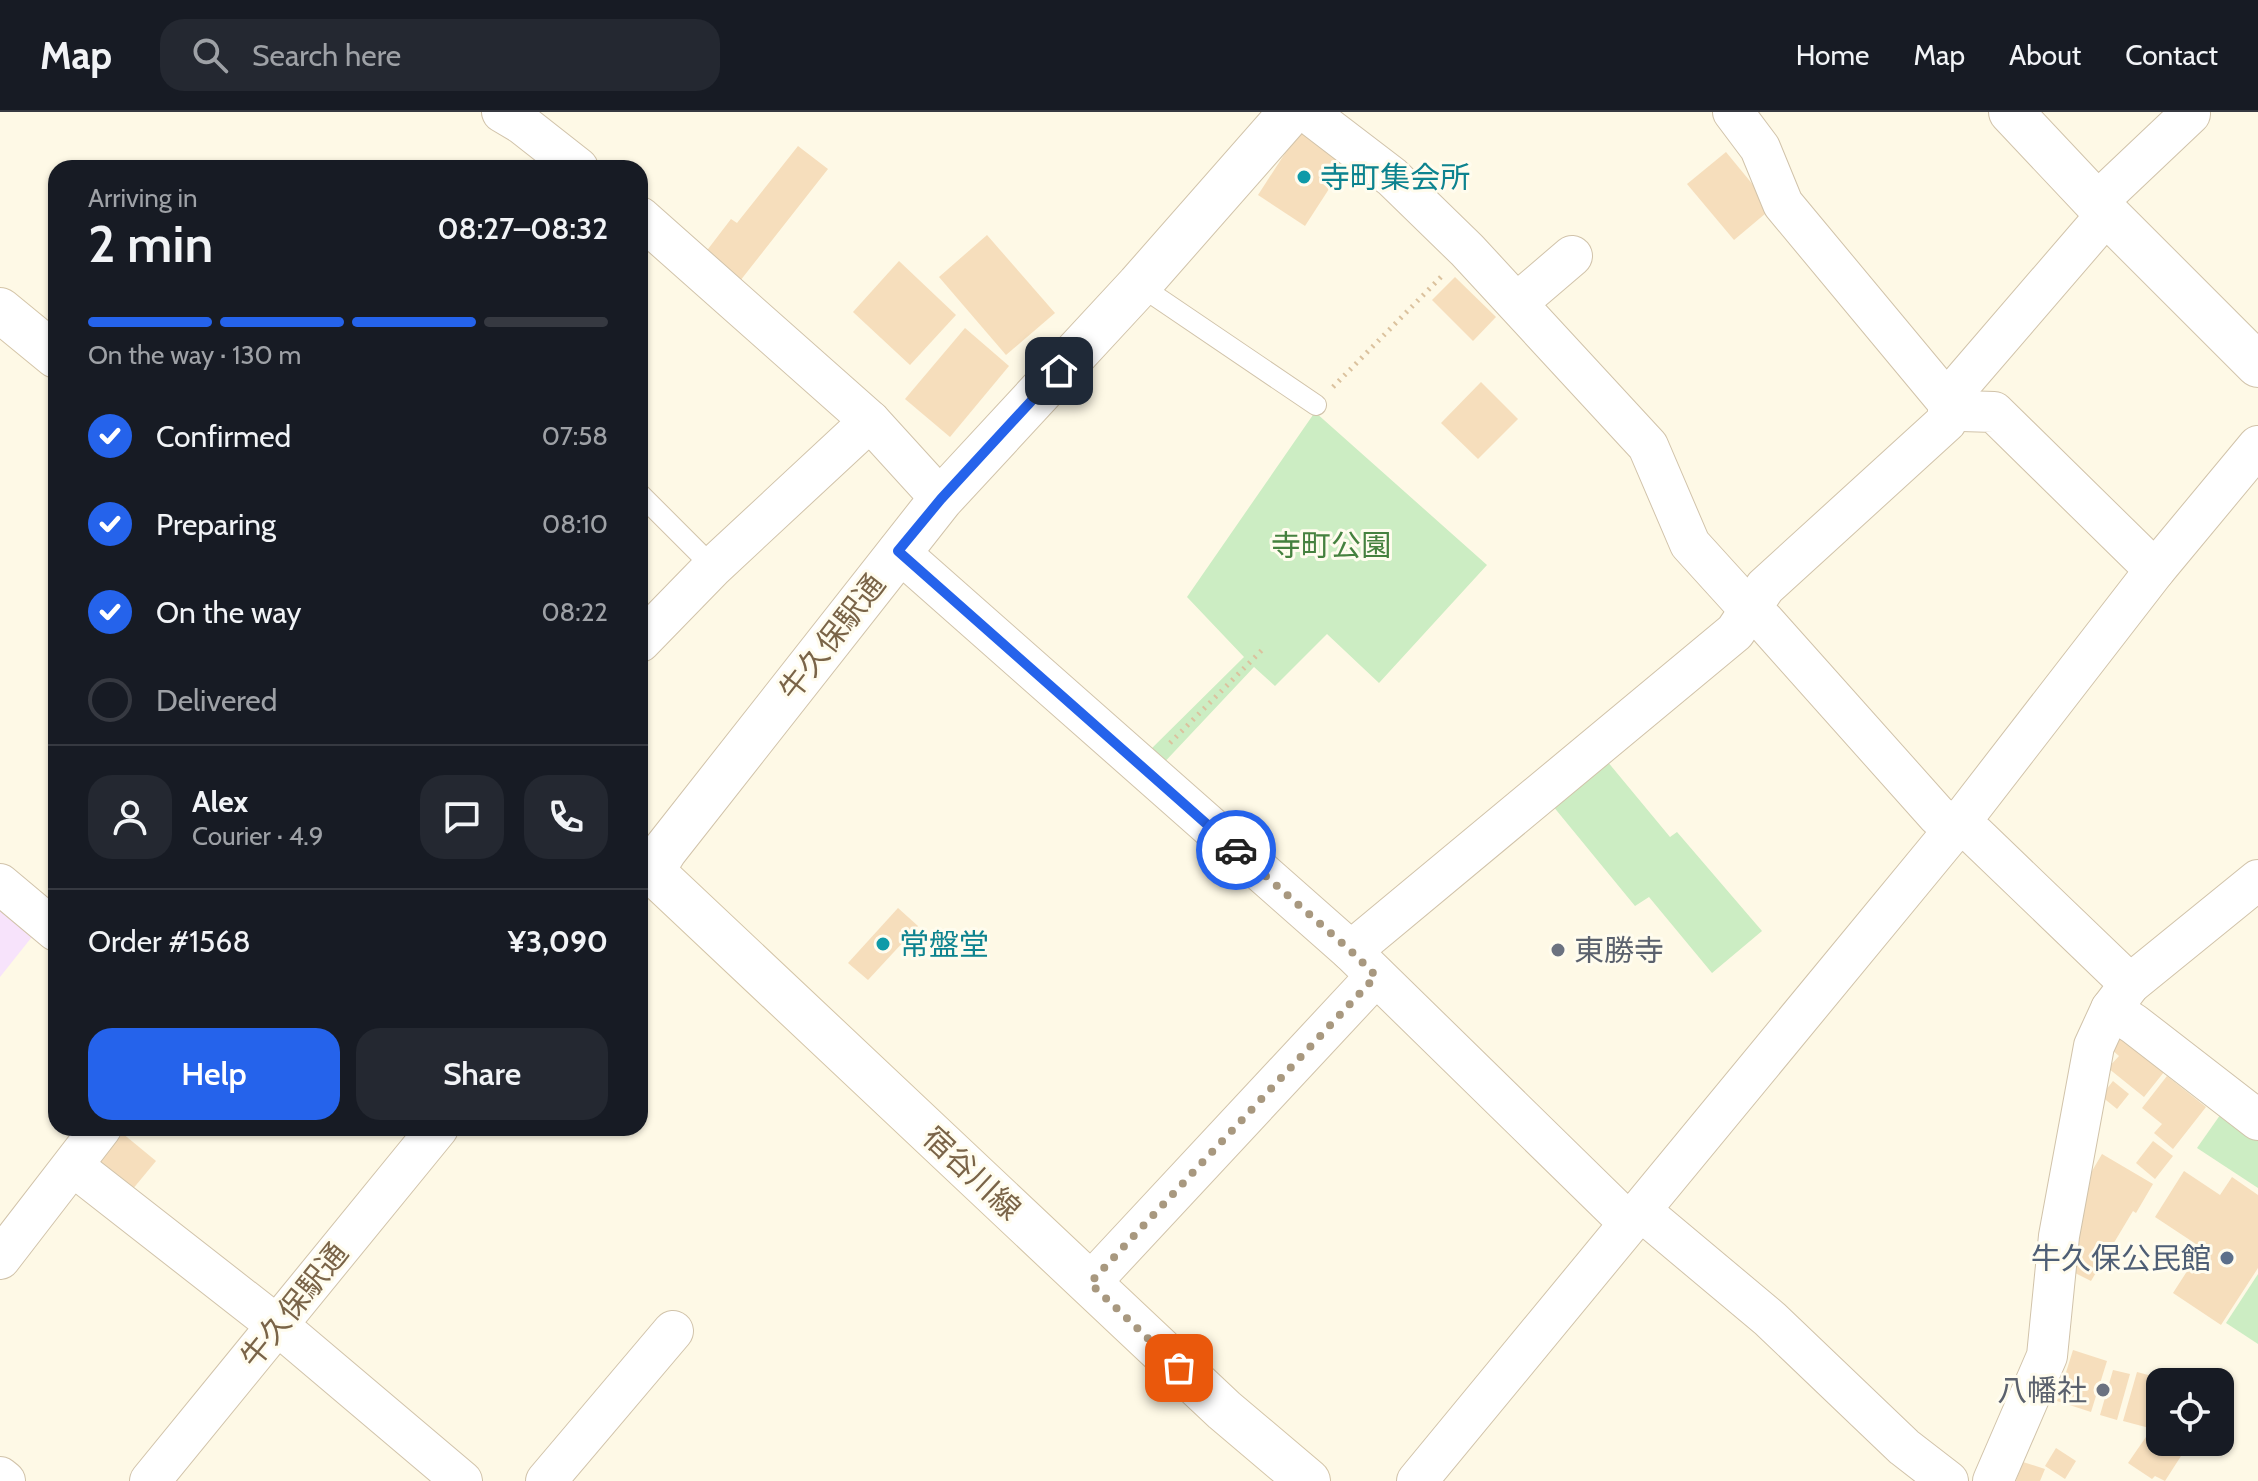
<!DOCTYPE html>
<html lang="en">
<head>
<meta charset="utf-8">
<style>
	:root { --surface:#171b24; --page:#242831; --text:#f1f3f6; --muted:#9ea1a6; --line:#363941; --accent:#2563eb }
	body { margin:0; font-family:Cabin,"Noto Sans JP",sans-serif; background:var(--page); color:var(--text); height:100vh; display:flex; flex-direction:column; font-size:30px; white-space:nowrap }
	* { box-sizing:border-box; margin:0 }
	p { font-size:26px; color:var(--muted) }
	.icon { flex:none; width:44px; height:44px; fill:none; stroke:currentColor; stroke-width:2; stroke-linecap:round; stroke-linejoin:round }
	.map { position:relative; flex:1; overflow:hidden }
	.details { position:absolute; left:48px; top:48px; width:600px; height:976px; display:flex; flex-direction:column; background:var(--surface); border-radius:24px; box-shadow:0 2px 6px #0004 }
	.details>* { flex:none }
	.controls { position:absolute; left:2146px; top:1256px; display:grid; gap:16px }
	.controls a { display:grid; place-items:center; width:88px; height:88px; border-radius:16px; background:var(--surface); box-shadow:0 2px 6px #0004; font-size:40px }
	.pin { position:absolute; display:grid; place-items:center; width:68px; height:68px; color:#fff; margin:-34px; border-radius:16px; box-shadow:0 4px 12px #0006 }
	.courier { position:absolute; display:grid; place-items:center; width:80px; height:80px; margin:-40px; border:6px solid #2563eb; border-radius:50%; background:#fff; color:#222; box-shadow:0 2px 10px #0007 }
	.headline em { font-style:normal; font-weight:600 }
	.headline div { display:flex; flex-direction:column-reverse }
	.headline { display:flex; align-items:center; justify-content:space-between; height:136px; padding:0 40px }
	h1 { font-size:52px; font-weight:600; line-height:60px }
	.bar { display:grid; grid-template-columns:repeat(4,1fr); gap:12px 8px; align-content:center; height:96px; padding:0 40px }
	.bar i { height:10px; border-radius:6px; background:var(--line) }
	.bar .current { background:var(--accent) }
	.bar p { grid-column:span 4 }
	.line { display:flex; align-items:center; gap:20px; padding:0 40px; border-top:2px solid var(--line) }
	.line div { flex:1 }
	.round { display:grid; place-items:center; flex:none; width:84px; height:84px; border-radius:24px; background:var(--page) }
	ol { padding:0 40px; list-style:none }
	li { display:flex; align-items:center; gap:24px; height:88px }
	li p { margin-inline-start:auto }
	li .icon { padding:8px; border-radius:50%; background:var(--accent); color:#fff; stroke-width:4 }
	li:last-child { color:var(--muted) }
	li i { width:44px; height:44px; border:4px solid var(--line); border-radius:50% }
	.cta { display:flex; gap:16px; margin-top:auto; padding:16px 40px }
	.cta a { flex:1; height:92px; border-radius:24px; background:var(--accent); color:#fff; font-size:32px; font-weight:600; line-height:92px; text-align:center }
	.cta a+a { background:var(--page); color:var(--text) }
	header { display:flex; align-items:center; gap:48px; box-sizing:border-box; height:112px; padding:0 40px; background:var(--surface); border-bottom:2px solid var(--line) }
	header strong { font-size:38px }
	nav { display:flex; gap:44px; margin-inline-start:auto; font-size:28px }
	.search { width:560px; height:72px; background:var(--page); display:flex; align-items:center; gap:20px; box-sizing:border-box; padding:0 28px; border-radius:24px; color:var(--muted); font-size:30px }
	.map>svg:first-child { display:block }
	.education { fill:#f7e3fb }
	.green { fill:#ccedc3 }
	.building { fill:#f6debc }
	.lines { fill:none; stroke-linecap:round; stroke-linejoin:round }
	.service-casing { stroke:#d1c3aa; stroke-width:22 }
	.minor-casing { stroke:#d1c3aa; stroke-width:42 }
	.tertiary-casing { stroke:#d1c3aa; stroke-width:46 }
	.secondary-casing { stroke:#d4c5a8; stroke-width:46 }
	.path { stroke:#dbc29e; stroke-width:5; stroke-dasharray:2 6; stroke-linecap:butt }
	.service { stroke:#fff; stroke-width:20 }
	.minor { stroke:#fff; stroke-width:40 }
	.tertiary { stroke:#fff; stroke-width:44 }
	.secondary { stroke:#fff; stroke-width:44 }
	.done { stroke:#a8987f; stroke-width:8; stroke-dasharray:0 14.4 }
	.route { stroke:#2563eb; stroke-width:10 }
	.culture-dot { fill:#0f9aa8; stroke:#fffcee; stroke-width:3 }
	.worship-dot { fill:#6b7280; stroke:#fffcee; stroke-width:3 }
	.service-dot { fill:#5c6f8a; stroke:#fffcee; stroke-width:3 }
	.labels { text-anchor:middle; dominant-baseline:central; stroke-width:6; stroke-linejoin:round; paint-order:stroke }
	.culture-label { font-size:30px; fill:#0d838f; stroke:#fffcee; text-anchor:start }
	.park-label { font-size:30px; fill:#45813f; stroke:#fffcee }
	.street-label { font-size:30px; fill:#7a6448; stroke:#fffcee }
	.worship-label { font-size:30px; fill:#5b616d; stroke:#fffcee; text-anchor:start }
	.service-label { font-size:30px; fill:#4e5e75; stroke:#fffcee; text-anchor:end }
</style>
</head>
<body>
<header>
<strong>Map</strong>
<div class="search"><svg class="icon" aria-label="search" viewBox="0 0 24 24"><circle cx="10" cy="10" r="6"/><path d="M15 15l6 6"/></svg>Search here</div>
<nav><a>Home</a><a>Map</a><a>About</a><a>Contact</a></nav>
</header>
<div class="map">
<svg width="2258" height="1369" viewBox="0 0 2258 1369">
	<rect width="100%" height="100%" fill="#fef9e6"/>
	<polygon class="education" points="0,792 35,821 0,865"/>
	<g class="green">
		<polygon points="1315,300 1487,453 1379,571 1327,522 1275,574 1254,555 1158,657 1145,643 1244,545 1187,485"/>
		<polygon points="1602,643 1670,725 1677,720 1762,819 1712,861 1649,785 1635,794 1548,688"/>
		<polygon points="2225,996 2258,1020 2258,1076 2197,1036"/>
		<polygon points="2258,1162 2258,1232 2226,1211"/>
	</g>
	<g class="building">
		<polygon points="1302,15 1349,46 1305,114 1258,83"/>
		<polygon points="798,34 828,57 740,169 705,141 731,107 737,111"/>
		<polygon points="1726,40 1772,96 1734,128 1687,72"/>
		<polygon points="987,123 1055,201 1006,243 939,165"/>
		<polygon points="899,149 956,203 910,253 853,200"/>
		<polygon points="1455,165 1496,205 1473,229 1432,188"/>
		<polygon points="965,216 1009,254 950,325 905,287"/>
		<polygon points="1481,270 1518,307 1478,347 1441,311"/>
		<polygon points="898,796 918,814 868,868 848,851"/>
		<polygon points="2124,921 2164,960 2144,985 2108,956 2119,944 2111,937"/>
		<polygon points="2167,964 2206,995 2173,1037 2154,1021 2162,1012 2142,996"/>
		<polygon points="2113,969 2129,982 2117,997 2101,984"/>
		<polygon points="122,1021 156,1049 127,1084 93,1056"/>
		<polygon points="2153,1029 2173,1044 2155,1067 2136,1051"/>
		<polygon points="2102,1042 2153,1072 2136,1101 2133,1099 2091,1169 2073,1160 2085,1071"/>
		<polygon points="2184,1059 2220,1083 2232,1065 2258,1083 2258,1156 2221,1213 2173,1181 2202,1136 2155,1105"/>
		<polygon points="2073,1238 2107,1249 2091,1300 2057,1289"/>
		<polygon points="2113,1258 2130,1262 2117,1308 2100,1303"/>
		<polygon points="2137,1260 2171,1269 2160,1270 2160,1290 2153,1317 2123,1309"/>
		<polygon points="2148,1322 2181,1344 2165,1369 2155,1364 2152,1367 2128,1351"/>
		<polygon points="2056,1336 2076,1349 2065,1367 2045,1354"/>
		<polygon points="2023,1350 2045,1357 2040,1369 2016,1369"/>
	</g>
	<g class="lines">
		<defs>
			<g id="service">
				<polyline points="1139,173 1316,293"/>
				<polyline points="640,382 713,455"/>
			</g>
			<g id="minor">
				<polyline points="502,0 522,12 578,56"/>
				<polyline points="1314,0 1315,6 1392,65 1467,138 1648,334 1690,432 1749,497 1764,509 1938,704 1975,723 2130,872"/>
				<polyline points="1733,0 1760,36 1783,92 1951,294 1962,299 1994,300 2155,458"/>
				<polyline points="2096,91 2190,2 2188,0"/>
				<polyline points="640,105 870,309 941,387"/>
				<polyline points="1517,191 1572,144"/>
				<polyline points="898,439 1351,839 1629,1111"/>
				<polyline points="640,530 713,455 870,309"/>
				<polyline points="0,772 56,819"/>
				<polyline points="1351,839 1735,520 1765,475 1946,310 1952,282 2107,102"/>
				<polyline points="2111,897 2134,912 2258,1008"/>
				<polyline points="73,1054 293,1226 462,1369"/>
				<polyline points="1640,1098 1770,1207 1904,1335 1948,1369"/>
				<polyline points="0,1147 101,1016"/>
				<polyline points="1090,1171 1376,864"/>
				<polyline points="0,1365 5,1369"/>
				<polyline points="150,1369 438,1016"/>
				<polyline points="546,1369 673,1219"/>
				<polyline points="1417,1369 1957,714 2155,458 2258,334"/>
				<polyline points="1993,1369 2047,1244 2059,1124 2094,934 2111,897 2130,872 2258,768"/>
			</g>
			<g id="tertiary">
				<polyline points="2011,0 2107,102 2258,253"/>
				<polyline points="652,759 665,738 941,387 1139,173 1291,0"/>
			</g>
			<g id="secondary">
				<polyline points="0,198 56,244"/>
				<polyline points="640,748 1224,1298 1308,1369"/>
			</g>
		</defs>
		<use href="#service" class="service-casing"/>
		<use href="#minor" class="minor-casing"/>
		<use href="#tertiary" class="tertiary-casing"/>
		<use href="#secondary" class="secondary-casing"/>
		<g class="path">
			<polyline points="1333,275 1441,165"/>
			<polyline points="1170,631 1264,536"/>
		</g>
		<use href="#service" class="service"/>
		<use href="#minor" class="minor"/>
		<use href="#tertiary" class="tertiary"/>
		<use href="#secondary" class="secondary"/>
	</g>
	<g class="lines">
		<polyline class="done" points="1179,1256 1090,1171 1376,864 1351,839 1236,738"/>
		<polyline class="route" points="1059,259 941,387 898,439 1236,738"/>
	</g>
	<g class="culture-dot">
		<circle cx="1304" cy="65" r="8"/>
		<circle cx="883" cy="832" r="8"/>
	</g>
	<g class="worship-dot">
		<circle cx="1558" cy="838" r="8"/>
		<circle cx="2103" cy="1278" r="8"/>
	</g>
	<circle class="service-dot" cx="2227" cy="1146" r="8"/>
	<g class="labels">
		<g class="culture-label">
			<text x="1320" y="65">寺町集会所</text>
			<text x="899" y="832">常盤堂</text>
		</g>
		<g class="park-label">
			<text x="1331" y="433">寺町公園</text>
		</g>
		<g class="street-label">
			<text transform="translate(832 525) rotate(-52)">牛久保駅通</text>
			<text transform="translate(972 1061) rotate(43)">宿谷川線</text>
			<text transform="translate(294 1193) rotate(-51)">牛久保駅通</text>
		</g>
		<g class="worship-label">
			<text x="1574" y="838">東勝寺</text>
			<text x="2087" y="1278" text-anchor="end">八幡社</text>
		</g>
		<g class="service-label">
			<text x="2211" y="1146">牛久保公民館</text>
		</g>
	</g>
</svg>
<div class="controls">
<a><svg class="icon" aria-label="locate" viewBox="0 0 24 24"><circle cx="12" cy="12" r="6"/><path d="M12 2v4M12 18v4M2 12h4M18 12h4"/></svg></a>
</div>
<div class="pin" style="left:1179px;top:1256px;background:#ea580c"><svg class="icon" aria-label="bag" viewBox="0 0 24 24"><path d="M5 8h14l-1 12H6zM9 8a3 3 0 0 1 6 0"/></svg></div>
<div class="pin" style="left:1059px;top:259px;background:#1f2937"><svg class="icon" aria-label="home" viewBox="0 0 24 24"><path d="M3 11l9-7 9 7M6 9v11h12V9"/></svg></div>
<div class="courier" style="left:1236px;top:738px"><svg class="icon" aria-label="car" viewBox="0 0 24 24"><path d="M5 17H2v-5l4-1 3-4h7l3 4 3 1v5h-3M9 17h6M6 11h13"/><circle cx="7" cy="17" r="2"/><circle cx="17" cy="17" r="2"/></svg></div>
<section class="details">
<div class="headline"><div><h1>2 min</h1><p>Arriving in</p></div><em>08:27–08:32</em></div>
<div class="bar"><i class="current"></i><i class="current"></i><i class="current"></i><i></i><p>On the way · 130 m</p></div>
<ol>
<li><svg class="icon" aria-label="check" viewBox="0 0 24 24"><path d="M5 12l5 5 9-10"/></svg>Confirmed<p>07:58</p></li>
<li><svg class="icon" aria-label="check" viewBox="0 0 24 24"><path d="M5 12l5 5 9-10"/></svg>Preparing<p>08:10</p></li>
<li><svg class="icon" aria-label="check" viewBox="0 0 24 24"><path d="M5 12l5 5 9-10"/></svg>On the way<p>08:22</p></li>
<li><i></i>Delivered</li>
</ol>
<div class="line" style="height:144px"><a class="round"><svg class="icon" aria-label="person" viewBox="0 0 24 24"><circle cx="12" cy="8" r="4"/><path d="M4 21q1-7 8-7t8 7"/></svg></a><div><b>Alex</b><p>Courier · 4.9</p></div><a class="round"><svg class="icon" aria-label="chat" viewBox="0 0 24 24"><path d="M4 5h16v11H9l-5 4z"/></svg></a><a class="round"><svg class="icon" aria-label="phone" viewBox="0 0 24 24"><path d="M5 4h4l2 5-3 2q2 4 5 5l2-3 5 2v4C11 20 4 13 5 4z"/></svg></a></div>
<div class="line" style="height:104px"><div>Order #1568</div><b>¥3,090</b></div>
<div class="cta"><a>Help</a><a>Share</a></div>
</section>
</div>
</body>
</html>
